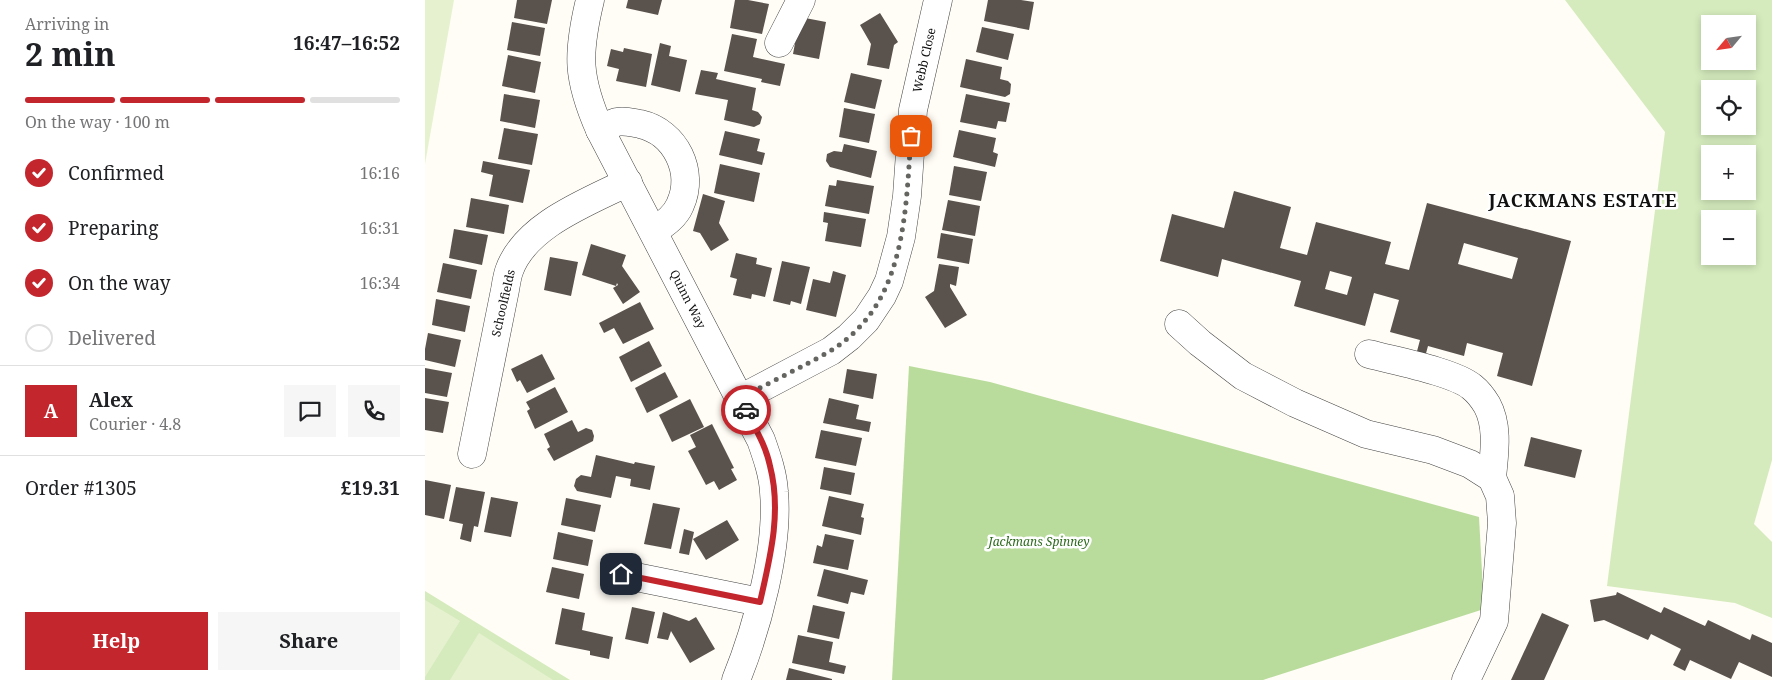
<!DOCTYPE html>
<html lang="en">
<head>
<meta charset="utf-8">
<style>
	:root { --surface:#fff; --page:#f6f6f6; --text:#202124; --muted:#757577; --line:#e0e0e0; --accent:#c4262e }
	body { margin:0; font-family:"Noto Serif",serif; background:var(--page); color:var(--text); height:100vh; display:flex; flex-direction:column; font-size:19px; white-space:nowrap }
	* { box-sizing:border-box; margin:0 }
	p { font-size:16px; color:var(--muted) }
	.icon { flex:none; width:28px; height:28px; fill:none; stroke:currentColor; stroke-width:2; stroke-linecap:round; stroke-linejoin:round }
	.map { position:relative; flex:1; overflow:hidden }
	.panel { display:flex; flex-direction:column; background:var(--surface); width:425px }
	.panel>* { flex:none }
	.needle { width:32px; rotate:241deg }
	.controls { position:absolute; left:1276px; top:15px; display:grid; gap:10px }
	.controls a { display:grid; place-items:center; width:55px; height:55px; border-radius:0px; background:var(--surface); box-shadow:0 2px 8px #0003; font-size:25px }
	.pin { position:absolute; display:grid; place-items:center; width:42px; height:42px; color:#fff; margin:-21px; border-radius:10px; box-shadow:0 2px 8px #0006 }
	.courier { position:absolute; display:grid; place-items:center; width:50px; height:50px; margin:-25px; border:4px solid #c4262e; border-radius:50%; background:#fff; color:#222; box-shadow:0 1px 6px #0007 }
	.overview em { font-style:normal; font-weight:700 }
	.overview div { display:flex; flex-direction:column-reverse }
	.overview { display:flex; align-items:center; justify-content:space-between; height:85px; padding:0 25px }
	h1 { font-size:32px; font-weight:700; line-height:38px }
	.bar { display:grid; grid-template-columns:repeat(4,1fr); gap:8px 5px; align-content:center; height:60px; padding:0 25px }
	.bar i { height:6px; border-radius:4px; background:var(--line) }
	.bar .selected { background:var(--accent) }
	.bar p { grid-column:span 4 }
	.line { display:flex; align-items:center; gap:12px; padding:0 25px; border-top:1px solid var(--line) }
	.line div { flex:1 }
	.round { display:grid; place-items:center; flex:none; width:52px; height:52px; border-radius:0px; background:var(--page) }
	ol { padding:0 25px; list-style:none }
	li { display:flex; align-items:center; gap:15px; height:55px }
	li p { margin-inline-start:auto }
	li .icon { padding:5px; border-radius:50%; background:var(--accent); color:#fff; stroke-width:4 }
	li:last-child { color:var(--muted) }
	li i { width:28px; height:28px; border:2px solid var(--line); border-radius:50% }
	.button { display:flex; gap:10px; margin-top:auto; padding:10px 25px }
	.button a { flex:1; height:58px; border-radius:0px; background:var(--accent); color:#fff; font-size:20px; font-weight:700; line-height:58px; text-align:center }
	.button a+a { background:var(--page); color:var(--text) }
	main { display:flex; flex:1; min-height:0 }
	.map>svg:first-child { display:block }
	.green { fill:#d5ebbd; fill-rule:evenodd }
	.forest { fill:#b9dc9c }
	.pitch { fill:#e6f2cf }
	.building { fill:#5a524d; fill-rule:evenodd }
	.lines { fill:none; stroke-linecap:round; stroke-linejoin:round }
	.minor-casing { stroke:#444; stroke-width:29 }
	.minor { stroke:#fff; stroke-width:28 }
	.done { stroke:#646461; stroke-width:5; stroke-dasharray:0 9 }
	.route { stroke:#c4262e; stroke-width:6 }
	.labels { text-anchor:middle; dominant-baseline:central; stroke-width:5; stroke-linejoin:round; paint-order:stroke }
	.street-label { font-size:12px; fill:#111; stroke:#fff }
	.park-label { font-size:12px; font-style:italic; fill:#2f6b1f; stroke:#fff }
	.district-label { font-size:18px; font-weight:bold; letter-spacing:1px; fill:#111; stroke:#fff }
</style>
</head>
<body>
<main>
<section class="panel">
<div class="overview"><div><h1>2 min</h1><p>Arriving in</p></div><em>16:47–16:52</em></div>
<div class="bar"><i class="selected"></i><i class="selected"></i><i class="selected"></i><i></i><p>On the way · 100 m</p></div>
<ol>
<li><svg class="icon" aria-label="check" viewBox="0 0 24 24"><path d="M5 12l5 5 9-10"/></svg>Confirmed<p>16:16</p></li>
<li><svg class="icon" aria-label="check" viewBox="0 0 24 24"><path d="M5 12l5 5 9-10"/></svg>Preparing<p>16:31</p></li>
<li><svg class="icon" aria-label="check" viewBox="0 0 24 24"><path d="M5 12l5 5 9-10"/></svg>On the way<p>16:34</p></li>
<li><i></i>Delivered</li>
</ol>
<div class="line" style="height:90px"><b class="round" style="background:var(--accent);color:#fff">A</b><div><b>Alex</b><p>Courier · 4.8</p></div><a class="round"><svg class="icon" aria-label="chat" viewBox="0 0 24 24"><path d="M4 5h16v11H9l-5 4z"/></svg></a><a class="round"><svg class="icon" aria-label="phone" viewBox="0 0 24 24"><path d="M5 4h4l2 5-3 2q2 4 5 5l2-3 5 2v4C11 20 4 13 5 4z"/></svg></a></div>
<div class="line" style="height:65px"><div>Order #1305</div><b>£19.31</b></div>
<div class="button"><a>Help</a><a>Share</a></div>
</section>
<div class="map">
<svg width="1347" height="680" viewBox="0 0 1347 680">
	<rect width="100%" height="100%" fill="#fffdf5"/>
	<g class="green">
		<path d="M1140,0H1347V460L1329,524L1347,542V618L1310,603L1182,586L1240,132ZM1285,24H1322V61H1285ZM1285,89H1322V126H1285ZM1285,154H1322V191H1285ZM1285,219H1322V256H1285Z"/>
		<polygon points="0,591 145,680 0,680"/>
	</g>
	<polygon class="forest" points="484,366 565,382 1054,517 1059,609 838,680 467,680"/>
	<g class="pitch">
		<polygon points="0,0 29,0 0,164"/>
		<polygon points="0,600 35,621 0,677"/>
		<polygon points="54,633 128,680 25,680"/>
	</g>
	<g class="building">
		<polygon points="92,0 127,0 122,24 89,18"/>
		<polygon points="203,0 237,0 233,15 201,8"/>
		<polygon points="310,0 323,0 344,4 337,34 305,28"/>
		<polygon points="563,0 596,0 609,2 604,30 559,21"/>
		<polygon points="455,13 473,42 469,45 464,69 442,65 446,44 435,25"/>
		<polygon points="375,17 401,22 394,59 368,54"/>
		<polygon points="87,22 120,28 115,56 82,50"/>
		<polygon points="557,27 589,34 583,60 551,52"/>
		<polygon points="307,34 332,39 328,57 360,64 355,86 336,82 337,79 299,71"/>
		<polygon points="235,43 246,46 244,56 262,60 255,92 226,85"/>
		<polygon points="199,48 227,54 221,87 191,81 194,69 182,66 186,49 198,52"/>
		<polygon points="83,55 116,62 110,93 77,86"/>
		<polygon points="541,59 577,67 575,79 583,81 586,84 585,94 580,97 535,87"/>
		<polygon points="276,70 293,73 291,79 331,88 327,110 333,112 337,117 335,124 329,127 299,120 303,100 270,94"/>
		<polygon points="426,73 457,80 450,109 419,102"/>
		<polygon points="79,94 115,100 110,128 75,121"/>
		<polygon points="541,94 585,103 581,122 573,121 571,129 535,122"/>
		<polygon points="419,108 450,114 444,143 414,137"/>
		<polygon points="79,128 113,134 107,165 73,159"/>
		<polygon points="534,130 571,138 568,152 573,154 570,167 528,157"/>
		<polygon points="300,131 335,139 332,151 340,153 337,165 294,155"/>
		<polygon points="419,144 452,151 446,178 405,167 401,161 402,154 409,151 417,152"/>
		<polygon points="58,161 105,170 98,203 64,196 68,175 56,172"/>
		<polygon points="295,164 335,173 329,202 289,193"/>
		<polygon points="529,166 562,172 556,201 524,195"/>
		<polygon points="412,180 449,186 444,214 400,206 404,185 411,186"/>
		<path d="M809,191L866,207L855,248L882,255L891,222L966,242L960,264L984,270L1002,203L1146,241L1107,386L1072,376L1078,353L1042,343L1039,356L1003,346L1000,357L991,355L995,340L965,332L974,300L949,293L940,326L869,306L876,281L797,259L793,277L735,261L747,214L799,228ZM1039,243L1093,258L1087,279L1033,264ZM905,271L927,277L922,295L900,289Z"/>
		<polygon points="278,194 300,201 294,223 304,240 286,251 275,233 268,231"/>
		<polygon points="46,198 84,205 79,234 41,227"/>
		<polygon points="523,200 555,206 550,236 517,230"/>
		<polygon points="399,212 441,219 436,247 400,241 403,223 398,222"/>
		<polygon points="29,229 63,235 57,265 24,258"/>
		<polygon points="516,233 548,239 544,264 512,258"/>
		<polygon points="166,244 201,255 197,266 215,292 198,304 188,288 193,285 192,283 191,286 157,275"/>
		<polygon points="311,253 332,258 331,264 347,268 340,297 327,294 326,299 308,295 312,279 305,277"/>
		<polygon points="125,257 153,262 146,296 119,290"/>
		<polygon points="357,261 385,267 376,304 366,301 365,305 348,301"/>
		<polygon points="18,263 52,270 46,299 12,292"/>
		<polygon points="514,264 534,267 531,286 525,284 525,287 542,315 520,328 500,297 509,291"/>
		<polygon points="408,271 421,275 411,317 381,310 388,279 405,283"/>
		<polygon points="11,299 45,306 40,332 7,325"/>
		<polygon points="215,302 229,329 198,344 189,328 179,333 174,323"/>
		<polygon points="3,333 36,340 30,367 0,360 0,349"/>
		<polygon points="224,341 237,366 206,382 194,357"/>
		<polygon points="117,354 130,379 102,393 95,380 92,382 86,369"/>
		<polygon points="0,368 27,373 22,397 0,393"/>
		<polygon points="422,369 452,374 448,399 418,393"/>
		<polygon points="240,372 253,397 222,413 210,388"/>
		<polygon points="130,387 143,412 110,429 102,411 105,409 101,402"/>
		<polygon points="0,398 24,402 18,433 0,430"/>
		<polygon points="404,398 434,405 431,419 446,422 444,432 398,423"/>
		<polygon points="265,399 279,427 247,442 234,415"/>
		<polygon points="147,420 153,432 161,428 167,430 169,436 168,441 129,461 122,449 125,447 119,434"/>
		<polygon points="287,424 309,468 306,469 312,480 294,490 289,481 281,485 263,451 271,447 265,435"/>
		<polygon points="396,430 437,438 431,466 390,458"/>
		<polygon points="1106,437 1157,450 1150,478 1099,466"/>
		<polygon points="171,455 209,464 210,462 230,466 225,490 205,486 206,479 191,476 186,498 152,491 149,486 151,479 156,475 166,477"/>
		<polygon points="399,467 430,473 426,495 395,489"/>
		<polygon points="0,480 26,485 19,519 0,515"/>
		<polygon points="31,487 60,492 53,527 49,526 46,542 35,539 38,524 24,521"/>
		<polygon points="404,496 439,504 436,517 439,518 436,535 397,526"/>
		<polygon points="66,497 93,502 86,537 59,532"/>
		<polygon points="141,498 176,505 170,532 136,525"/>
		<polygon points="228,503 255,508 246,549 219,544"/>
		<polygon points="302,520 314,540 281,560 268,539"/>
		<polygon points="259,529 269,532 264,555 254,553"/>
		<polygon points="133,532 168,540 163,566 128,559"/>
		<polygon points="400,534 429,540 423,570 388,563 392,545 397,547"/>
		<polygon points="127,567 159,574 154,599 121,592"/>
		<polygon points="399,569 443,580 439,595 426,592 423,604 392,596"/>
		<polygon points="1192,592 1236,613 1239,607 1280,626 1283,620 1325,640 1327,634 1347,643 1347,677 1314,662 1306,679 1265,660 1260,671 1248,665 1256,649 1226,634 1223,640 1179,620 1169,622 1165,600 1191,595"/>
		<polygon points="388,605 420,612 414,639 382,632"/>
		<polygon points="207,607 230,612 223,644 200,639"/>
		<polygon points="137,608 160,613 157,630 188,637 184,659 165,655 165,651 130,644"/>
		<polygon points="238,612 264,621 271,617 290,649 265,663 246,631 243,640 232,638"/>
		<polygon points="1117,613 1144,625 1119,680 1086,680"/>
		<polygon points="373,635 408,642 404,662 421,666 419,674 367,663"/>
		<polygon points="364,668 407,679 407,680 361,680"/>
	</g>
	<g class="lines">
		<defs>
			<g id="minor">
				<path d="M165,0C152,54 152,78 175,130L336,440C342,457 348,474 349,492C354,548 332,628 311,680"/>
				<polyline points="354,43 376,0"/>
				<path d="M175,130C180,128 187,123 192,122C200,120 208,123 215,124C251,132 270,172 255,205C250,217 239,224 229,231"/>
				<polyline points="754,324 775,343 818,376 870,403 941,434 1008,450 1045,464 1067,478 1075,496 1077,523 1069,621 1041,680"/>
				<path d="M944,354C970,361 1029,372 1047,387C1052,391 1059,400 1062,405C1074,427 1069,455 1067,478"/>
				<polyline points="315,399 406,351 424,337 441,320 457,296 464,281 476,237 482,196 488,110 513,0"/>
				<path d="M47,454L80,290C81,284 82,277 84,271C100,225 163,202 203,182"/>
				<polyline points="196,574 335,602"/>
			</g>
		</defs>
		<use href="#minor" class="minor-casing"/>
		<use href="#minor" class="minor"/>
	</g>
	<g class="lines">
		<path class="done" d="M321,410L315,398C335,388 356,377 376,367C392,358 410,350 424,337C481,289 481,205 486,136"/>
		<path class="route" d="M196,574L335,602C345,558 357,512 345,466C341,446 330,428 321,410"/>
	</g>
	<g class="labels">
		<g class="street-label">
			<text transform="translate(499 60) rotate(-77)">Webb Close</text>
			<text transform="translate(263 299) rotate(63)">Quinn Way</text>
			<text transform="translate(78 303) rotate(-77)">Schoolfields</text>
		</g>
		<g class="park-label">
			<text x="614" y="541">Jackmans Spinney</text>
		</g>
		<g class="district-label">
			<text x="1158" y="200">JACKMANS ESTATE</text>
		</g>
	</g>
</svg>
<div class="controls">
<a><svg class="needle" viewBox="-14 -14 28 28"><path d="M0-13l5 13h-10z" fill="#e53935"/><path d="M0 13l5-13h-10z" fill="#757577"/></svg></a>
<a><svg class="icon" aria-label="locate" viewBox="0 0 24 24"><circle cx="12" cy="12" r="6"/><path d="M12 2v4M12 18v4M2 12h4M18 12h4"/></svg></a>
<a>+</a>
<a>−</a>
</div>
<div class="pin" style="left:486px;top:136px;background:#ea580c"><svg class="icon" aria-label="bag" viewBox="0 0 24 24"><path d="M5 8h14l-1 12H6zM9 8a3 3 0 0 1 6 0"/></svg></div>
<div class="pin" style="left:196px;top:574px;background:#1f2937"><svg class="icon" aria-label="home" viewBox="0 0 24 24"><path d="M3 11l9-7 9 7M6 9v11h12V9"/></svg></div>
<div class="courier" style="left:321px;top:410px"><svg class="icon" aria-label="car" viewBox="0 0 24 24"><path d="M5 17H2v-5l4-1 3-4h7l3 4 3 1v5h-3M9 17h6M6 11h13"/><circle cx="7" cy="17" r="2"/><circle cx="17" cy="17" r="2"/></svg></div>
</div>
</main>
</body>
</html>
